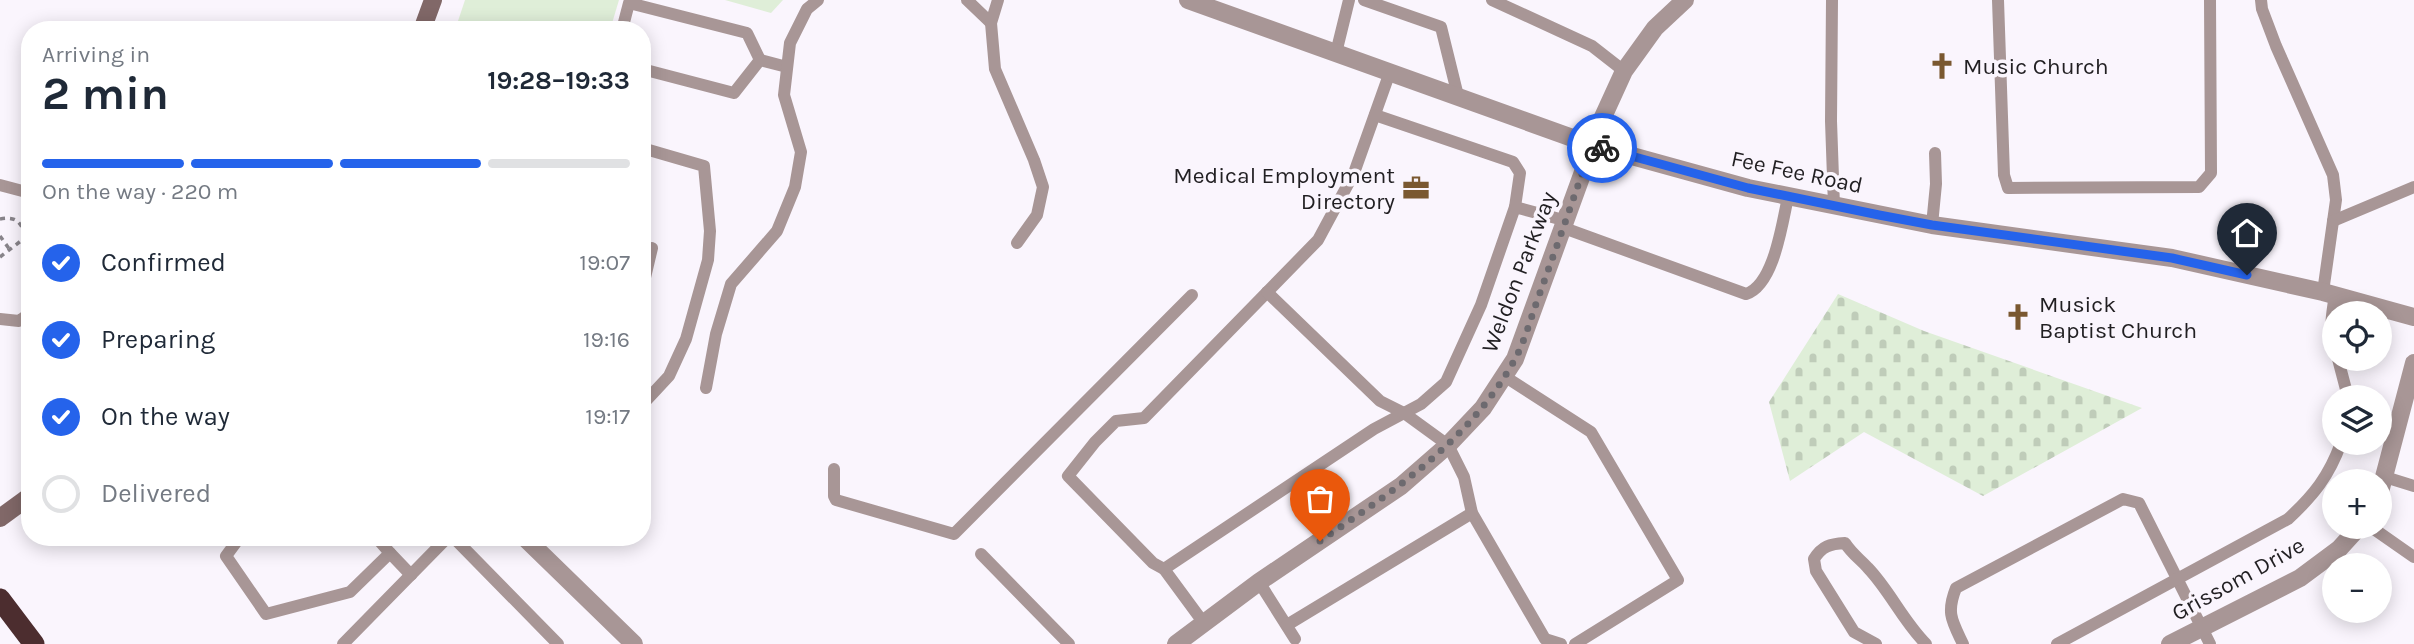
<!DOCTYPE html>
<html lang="en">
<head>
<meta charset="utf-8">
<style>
	:root { --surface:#fff; --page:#f2f2f3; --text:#1f2937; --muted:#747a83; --line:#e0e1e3; --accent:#2563eb }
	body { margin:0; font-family:Karla,sans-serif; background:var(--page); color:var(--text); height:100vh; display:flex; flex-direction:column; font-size:26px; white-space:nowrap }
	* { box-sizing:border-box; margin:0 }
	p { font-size:23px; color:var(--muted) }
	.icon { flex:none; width:38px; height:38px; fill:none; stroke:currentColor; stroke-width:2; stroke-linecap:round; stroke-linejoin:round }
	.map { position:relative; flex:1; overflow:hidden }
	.drawer { position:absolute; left:21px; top:21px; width:630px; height:525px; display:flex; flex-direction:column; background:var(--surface); border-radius:28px; box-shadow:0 4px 18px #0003 }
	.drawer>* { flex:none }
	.controls { position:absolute; left:2322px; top:301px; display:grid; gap:14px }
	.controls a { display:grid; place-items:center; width:70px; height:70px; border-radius:50%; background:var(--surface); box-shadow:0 4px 18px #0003; font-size:35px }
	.pin { position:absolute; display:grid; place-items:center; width:60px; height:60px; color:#fff; margin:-72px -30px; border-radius:50% 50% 50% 0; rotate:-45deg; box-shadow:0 0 7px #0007 }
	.pin .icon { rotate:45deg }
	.courier { position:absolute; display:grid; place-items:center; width:70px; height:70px; margin:-35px; border:5px solid #2563eb; border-radius:50%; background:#fff; color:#222; box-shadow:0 2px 9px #0007 }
	.headline em { font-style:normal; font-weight:700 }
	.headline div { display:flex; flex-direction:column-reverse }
	.headline { display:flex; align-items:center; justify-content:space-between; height:119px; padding:0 21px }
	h1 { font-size:46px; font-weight:700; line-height:52px }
	.bar { display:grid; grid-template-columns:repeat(4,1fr); gap:10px 7px; align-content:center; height:84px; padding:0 21px }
	.bar i { height:9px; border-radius:5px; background:var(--line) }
	.bar .current { background:var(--accent) }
	.bar p { grid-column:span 4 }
	ol { padding:0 21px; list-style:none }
	li { display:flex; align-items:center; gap:21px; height:77px }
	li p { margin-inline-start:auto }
	li .icon { padding:7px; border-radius:50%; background:var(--accent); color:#fff; stroke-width:4 }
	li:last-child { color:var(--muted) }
	li i { width:38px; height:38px; border:4px solid var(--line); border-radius:50% }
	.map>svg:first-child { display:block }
	.grass { fill:#dfeed8 }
	.cemetery { fill:url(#cemetery-stones) }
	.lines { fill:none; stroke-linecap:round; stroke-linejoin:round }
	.path { stroke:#88848a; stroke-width:3.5; stroke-dasharray:5 5; stroke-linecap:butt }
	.service { stroke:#a89696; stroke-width:12 }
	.minor { stroke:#a89696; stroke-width:18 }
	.tertiary { stroke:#a89696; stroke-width:18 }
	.secondary { stroke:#816868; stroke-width:18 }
	.motorway { stroke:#4c2d2f; stroke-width:21 }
	.done { stroke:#6d6a6f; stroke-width:7; stroke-dasharray:0 12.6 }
	.route { stroke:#2563eb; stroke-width:9 }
	.labels { text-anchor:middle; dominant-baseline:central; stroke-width:7; stroke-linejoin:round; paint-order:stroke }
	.poi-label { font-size:23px; fill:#211f22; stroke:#faf5fd; text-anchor:start }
	.street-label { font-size:23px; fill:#211f22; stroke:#faf5fd }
</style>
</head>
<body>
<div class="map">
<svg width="2414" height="644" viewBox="0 0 2414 644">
	<defs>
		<pattern id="cemetery-stones" width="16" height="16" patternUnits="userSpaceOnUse" patternTransform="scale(1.75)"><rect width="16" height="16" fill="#dfeed8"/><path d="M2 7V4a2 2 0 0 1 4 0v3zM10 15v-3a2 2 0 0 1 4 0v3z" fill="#bfccb9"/></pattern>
	</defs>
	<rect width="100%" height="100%" fill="#faf5fd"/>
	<g class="grass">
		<polygon points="465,0 619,0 610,30 455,30"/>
		<polygon points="725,0 783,0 771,13"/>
	</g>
	<polygon class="cemetery" points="1838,294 1924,331 2142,408 1983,496 1864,432 1790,481 1769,402"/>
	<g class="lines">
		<g class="path">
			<path d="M0,219C17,216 20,222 27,237L30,235"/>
			<polyline points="0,236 10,250"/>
			<polyline points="0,257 26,237"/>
		</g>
		<g class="service">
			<polyline points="967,0 991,23"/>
			<polyline points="998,0 991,23 995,69 1034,160 1043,187 1037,215 1017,243"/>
			<polyline points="1364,0 1441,27 1458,96"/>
			<polyline points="1492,0 1592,46 1624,71"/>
			<polyline points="1832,0 1831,121 1834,206"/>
			<polyline points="1998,0 2004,175 2008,188 2199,187 2211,173 2210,0"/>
			<polyline points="2261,0 2262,9 2276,46 2333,175 2336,200 2323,292"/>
			<polyline points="622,30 629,3 747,33 760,60"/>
			<polyline points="1336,53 1349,0"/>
			<polyline points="760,60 787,67"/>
			<polyline points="642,69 734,93 760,60"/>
			<polyline points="1390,72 1354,173 1318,240 1144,418 1116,421 1095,442 1068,476 1153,563 1164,569 1374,429 1421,404 1446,382 1481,305 1515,207 1567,221"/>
			<polyline points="1375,115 1513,162 1520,173 1515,207"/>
			<polyline points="642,148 704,166 710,231 708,260 686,339 669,376 642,405"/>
			<polyline points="0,185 30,193"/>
			<polyline points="2333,221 2414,187"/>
			<polyline points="1932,225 1936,184 1935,153"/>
			<path d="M1564,228L1746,294C1774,285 1782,224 1788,197"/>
			<polyline points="642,290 652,248"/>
			<polyline points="1267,292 1380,401 1404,413 1448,445 1464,477 1472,513 1545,639 1561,644"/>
			<polyline points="0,319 19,321 30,313"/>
			<path d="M2334,348C2329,330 2332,313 2335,295"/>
			<polyline points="2338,359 2348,397"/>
			<polyline points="1504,376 1591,432 1678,580 1575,644"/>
			<polyline points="706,388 716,334 731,284 777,231 795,187 801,152 784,95 790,43 807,9 818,0"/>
			<polyline points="834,469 834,496 836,500 954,534 1192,295"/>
			<polyline points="2385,477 2414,486"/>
			<polyline points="2371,527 2414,557"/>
			<polyline points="240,537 226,556 266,614 350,592 390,553 411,575"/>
			<polyline points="376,537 390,553"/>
			<polyline points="453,537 558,644"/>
			<polyline points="981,554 1069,644"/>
			<polyline points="1164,569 1203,622"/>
			<polyline points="1259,582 1295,639"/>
			<polyline points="1287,625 1472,513"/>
			<polyline points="343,644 448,537"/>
			<path d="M1876,644L1854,632L1816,571L1814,559C1822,546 1830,544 1845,543C1852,554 1860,559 1868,568C1890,591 1903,621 1926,644"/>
			<path d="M1963,644C1952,621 1946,613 1956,588L2123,499L2139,503L2210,644"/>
			<path d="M2057,644L2288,519C2314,495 2329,476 2341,443"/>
		</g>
		<g class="minor">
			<polyline points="2380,492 2414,363"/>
			<polyline points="2170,644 2300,578 2339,549 2359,527"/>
		</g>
		<g class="tertiary">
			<polyline points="1188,0 1592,145 1748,188 1932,225 2172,258 2323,292 2414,317"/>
			<polyline points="524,537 634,644"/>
			<polyline points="1176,644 1259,582 1401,486 1448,445 1483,408 1515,359 1603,117 1624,71 1655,28 1685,0"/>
		</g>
		<g class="secondary">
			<polyline points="422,30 433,0"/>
			<polyline points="0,518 30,496"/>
		</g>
		<polyline class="motorway" points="0,599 34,644"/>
	</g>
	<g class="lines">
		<path class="done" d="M1320,541C1395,490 1468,442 1514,361C1524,343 1530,321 1537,301C1556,249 1574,197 1592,145L1602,148"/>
		<polyline class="route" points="1602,148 1748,188 1879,215 1932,225 2172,258 2247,275"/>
	</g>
	<defs>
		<symbol id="church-bare" viewBox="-9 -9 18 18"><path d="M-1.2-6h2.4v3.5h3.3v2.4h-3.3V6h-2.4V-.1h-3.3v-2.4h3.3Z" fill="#7a5830" stroke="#faf5fd" stroke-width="2.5" paint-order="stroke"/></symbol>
		<symbol id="office-bare" viewBox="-9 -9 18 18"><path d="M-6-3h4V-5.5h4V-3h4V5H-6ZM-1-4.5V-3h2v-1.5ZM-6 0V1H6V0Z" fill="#7a5830" stroke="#faf5fd" stroke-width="2.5" paint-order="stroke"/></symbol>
	</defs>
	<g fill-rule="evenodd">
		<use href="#church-bare" x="1923" y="47" width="38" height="38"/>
		<use href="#office-bare" x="1397" y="169" width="38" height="38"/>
		<use href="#church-bare" x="1999" y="298" width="38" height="38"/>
	</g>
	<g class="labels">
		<g class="poi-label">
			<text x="1963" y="66">Music Church</text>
			<text x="1395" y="175" text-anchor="end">Medical Employment<tspan x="1395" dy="26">Directory</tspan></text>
			<text x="2039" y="304">Musick<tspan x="2039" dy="26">Baptist Church</tspan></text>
		</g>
		<g class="street-label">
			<text transform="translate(1797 172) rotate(12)">Fee Fee Road</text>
			<text transform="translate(1519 272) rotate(-69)">Weldon Parkway</text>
			<text transform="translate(2238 579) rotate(-29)">Grissom Drive</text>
		</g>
	</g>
</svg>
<div class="controls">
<a><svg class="icon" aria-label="locate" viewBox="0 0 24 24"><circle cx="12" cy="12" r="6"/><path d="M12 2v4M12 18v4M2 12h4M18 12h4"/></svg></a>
<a><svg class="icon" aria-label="layers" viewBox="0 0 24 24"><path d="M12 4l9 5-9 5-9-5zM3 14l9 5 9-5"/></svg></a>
<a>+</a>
<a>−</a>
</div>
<div class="pin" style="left:1320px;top:541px;background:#ea580c"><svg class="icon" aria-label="bag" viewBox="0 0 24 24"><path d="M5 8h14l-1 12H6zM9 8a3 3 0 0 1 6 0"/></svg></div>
<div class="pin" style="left:2247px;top:275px;background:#1f2937"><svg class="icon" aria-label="home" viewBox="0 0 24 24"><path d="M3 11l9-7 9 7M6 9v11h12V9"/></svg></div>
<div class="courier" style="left:1602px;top:148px"><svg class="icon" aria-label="bike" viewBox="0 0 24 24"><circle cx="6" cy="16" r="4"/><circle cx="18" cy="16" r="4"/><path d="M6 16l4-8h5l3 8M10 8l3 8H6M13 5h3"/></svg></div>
<section class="drawer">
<div class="headline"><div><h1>2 min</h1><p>Arriving in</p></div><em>19:28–19:33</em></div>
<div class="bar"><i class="current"></i><i class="current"></i><i class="current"></i><i></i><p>On the way · 220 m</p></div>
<ol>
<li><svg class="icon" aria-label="check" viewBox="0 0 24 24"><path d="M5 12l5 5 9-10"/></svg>Confirmed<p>19:07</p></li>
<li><svg class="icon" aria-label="check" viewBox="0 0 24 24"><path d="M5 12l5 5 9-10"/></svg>Preparing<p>19:16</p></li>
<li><svg class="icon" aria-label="check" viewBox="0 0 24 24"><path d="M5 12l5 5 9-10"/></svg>On the way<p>19:17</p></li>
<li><i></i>Delivered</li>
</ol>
</section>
</div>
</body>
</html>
